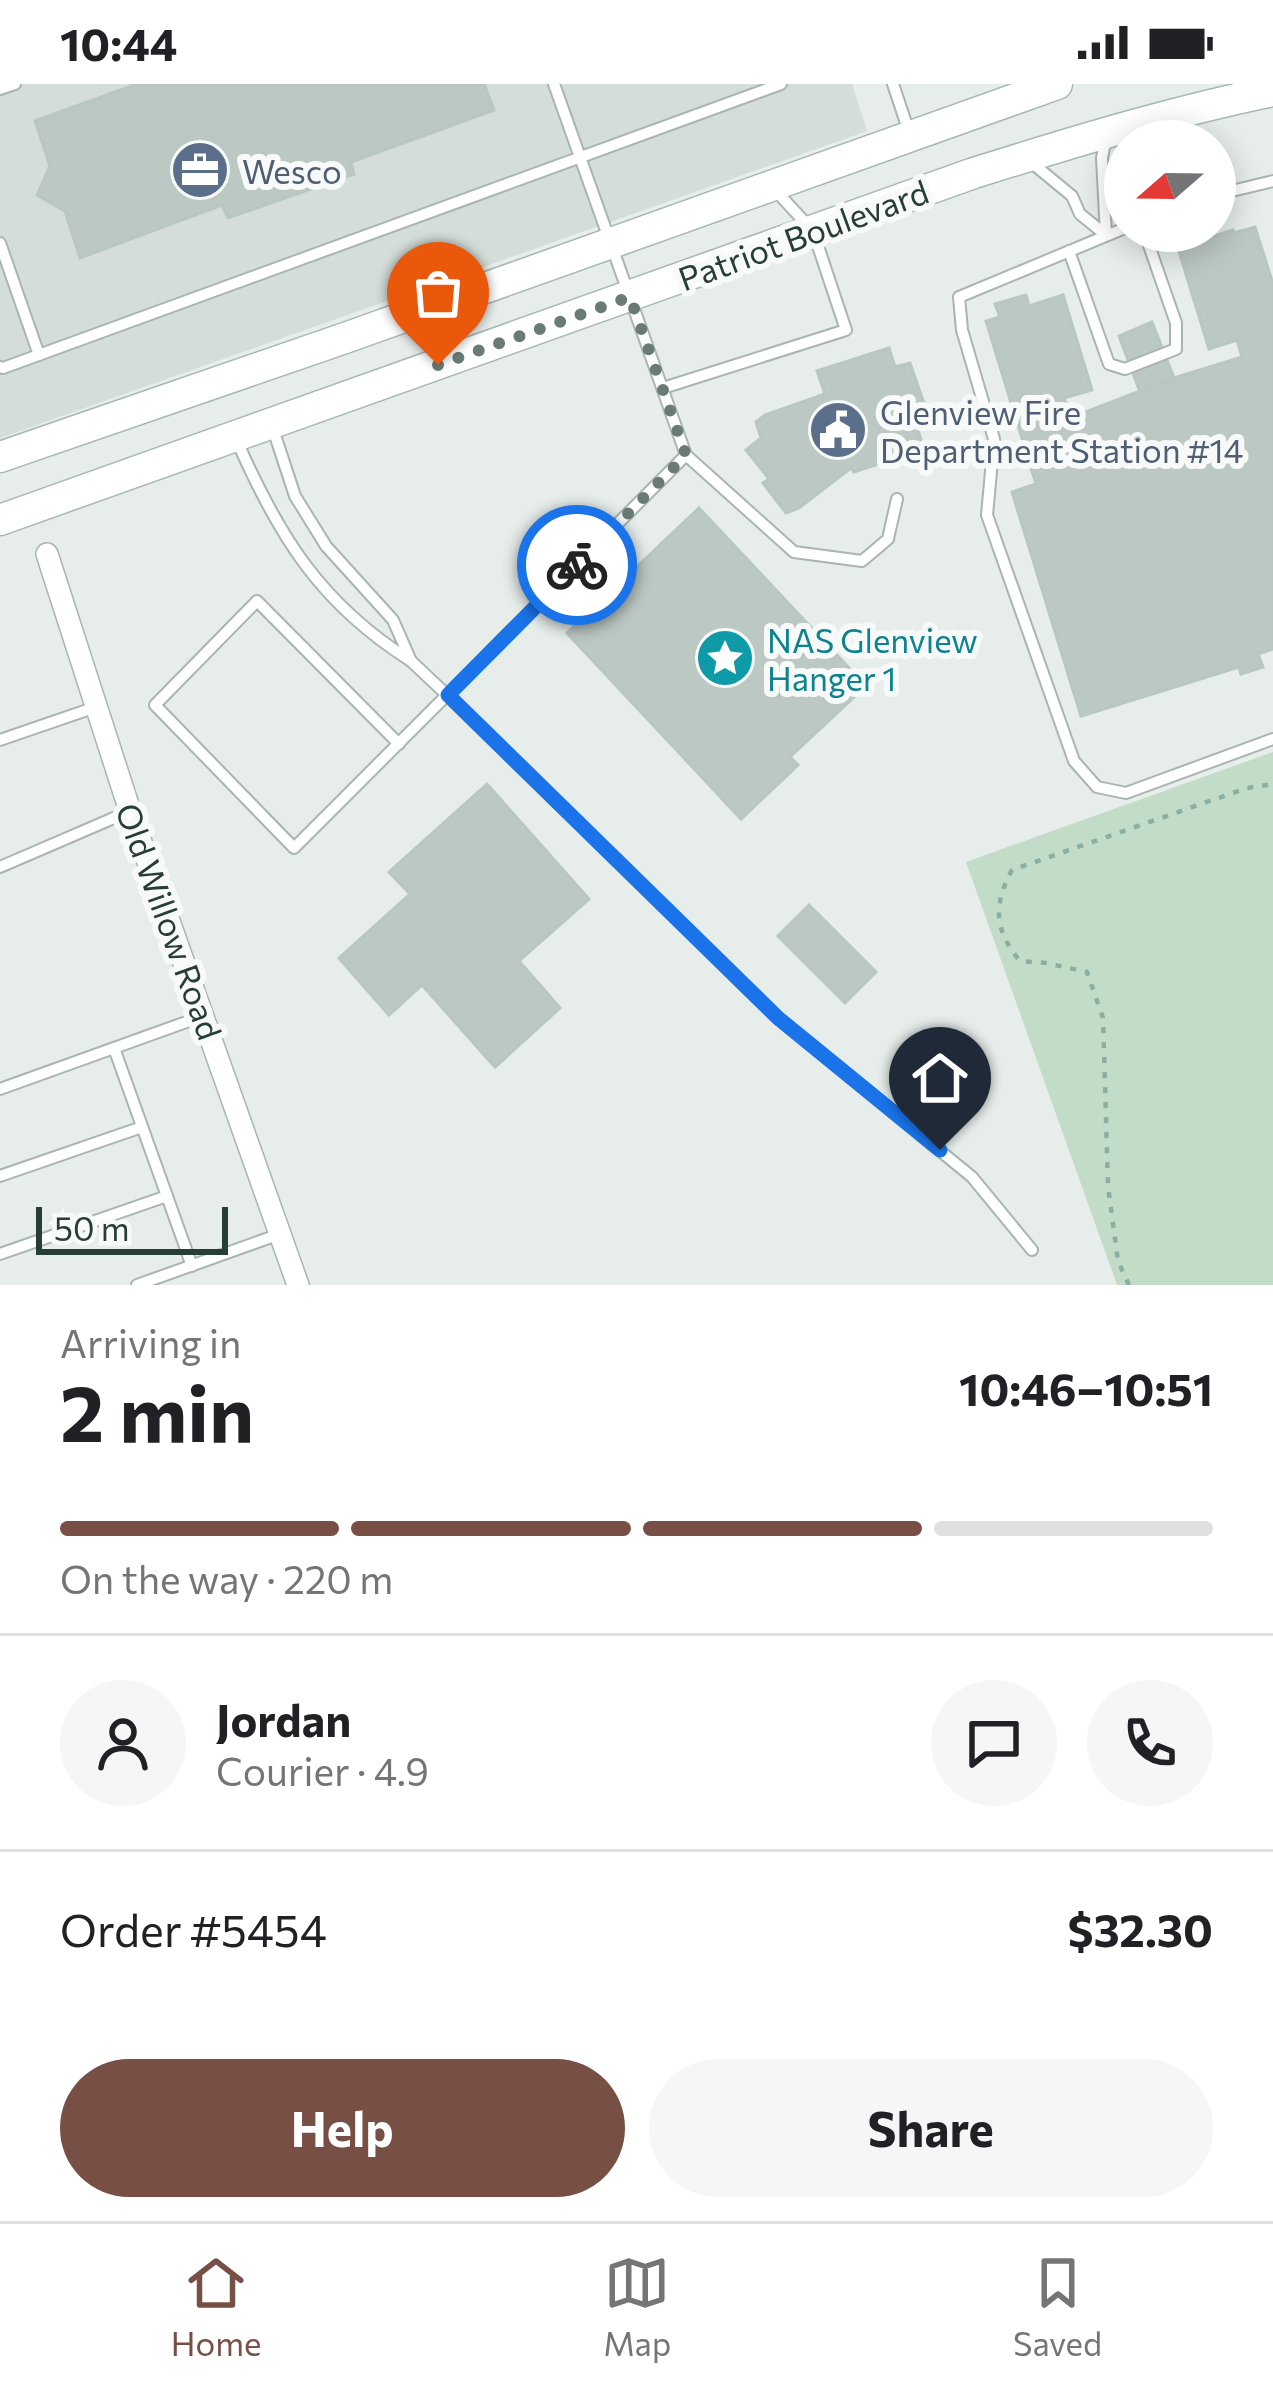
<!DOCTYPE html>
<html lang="en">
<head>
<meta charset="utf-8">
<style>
	:root { --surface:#fff; --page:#f6f6f6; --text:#202124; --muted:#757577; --line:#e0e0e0; --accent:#784f45 }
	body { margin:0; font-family:Commissioner,sans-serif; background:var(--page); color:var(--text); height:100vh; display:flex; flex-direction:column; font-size:45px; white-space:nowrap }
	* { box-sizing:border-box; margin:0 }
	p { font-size:39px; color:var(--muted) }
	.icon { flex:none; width:66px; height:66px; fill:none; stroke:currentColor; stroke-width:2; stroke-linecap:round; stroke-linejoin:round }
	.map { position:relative; height:1201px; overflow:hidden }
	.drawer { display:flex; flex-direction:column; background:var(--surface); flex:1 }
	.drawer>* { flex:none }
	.needle { width:78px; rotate:250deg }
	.fabs { position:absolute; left:1104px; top:36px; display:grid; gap:24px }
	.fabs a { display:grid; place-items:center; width:132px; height:132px; border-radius:50%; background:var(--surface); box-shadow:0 6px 30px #0003; font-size:60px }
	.scale { position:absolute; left:36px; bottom:30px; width:192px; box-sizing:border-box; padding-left:12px; border:6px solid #273e37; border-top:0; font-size:33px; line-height:42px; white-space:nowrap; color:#273e37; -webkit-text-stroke:9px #f7faf8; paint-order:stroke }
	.pin { position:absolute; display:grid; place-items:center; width:102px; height:102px; color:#fff; margin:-123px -51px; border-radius:50% 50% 50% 0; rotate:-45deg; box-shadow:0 0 12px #0007 }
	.pin .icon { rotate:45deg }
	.courier { position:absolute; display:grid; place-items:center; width:120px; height:120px; margin:-60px; border:9px solid #1a73e8; border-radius:50%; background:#fff; color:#222; box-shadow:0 3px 15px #0007 }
	.head em { font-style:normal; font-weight:700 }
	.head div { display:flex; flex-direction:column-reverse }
	.head { display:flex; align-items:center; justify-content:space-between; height:204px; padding:0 60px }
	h1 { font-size:78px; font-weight:700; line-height:90px }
	.bar { display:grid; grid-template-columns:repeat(4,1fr); gap:18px 12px; align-content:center; height:144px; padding:0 60px }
	.bar i { height:15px; border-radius:9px; background:var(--line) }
	.bar .current { background:var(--accent) }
	.bar p { grid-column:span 4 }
	.line { display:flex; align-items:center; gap:30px; padding:0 60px; border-top:3px solid var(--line) }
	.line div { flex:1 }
	.round { display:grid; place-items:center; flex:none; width:126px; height:126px; border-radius:63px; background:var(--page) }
	.action { display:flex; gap:24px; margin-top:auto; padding:24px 60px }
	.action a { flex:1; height:138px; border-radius:72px; background:var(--accent); color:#fff; font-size:48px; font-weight:700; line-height:138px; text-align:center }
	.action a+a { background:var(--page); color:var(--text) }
	.status { display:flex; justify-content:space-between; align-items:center; height:84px; padding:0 60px; background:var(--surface); direction:ltr }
	.status svg { height:33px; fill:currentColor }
	.tab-bar { display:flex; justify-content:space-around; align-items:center; height:168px; border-top:3px solid var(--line); background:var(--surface); font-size:33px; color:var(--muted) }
	.tab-bar a { display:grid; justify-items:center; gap:6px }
	.tab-bar .current { color:var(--accent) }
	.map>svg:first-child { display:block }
	.built { fill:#d4ddd9 }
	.green { fill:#c2dcc8 }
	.building { fill:#bcc8c3; stroke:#b9c7c1; stroke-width:3 }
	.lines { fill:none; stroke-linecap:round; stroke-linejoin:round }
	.service-casing { stroke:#a9b5b1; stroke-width:14 }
	.minor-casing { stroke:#a9b5b1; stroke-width:24 }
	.secondary-casing { stroke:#a5b8b1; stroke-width:33 }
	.path { stroke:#8aaea1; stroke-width:4.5; stroke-dasharray:6 9; stroke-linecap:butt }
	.service { stroke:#fff; stroke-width:10 }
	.minor { stroke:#fff; stroke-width:21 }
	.secondary { stroke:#fff; stroke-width:30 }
	.done { stroke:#6a7b76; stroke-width:12; stroke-dasharray:0 21.6 }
	.route { stroke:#1a73e8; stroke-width:15 }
	.labels { text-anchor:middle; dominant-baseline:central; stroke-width:12; stroke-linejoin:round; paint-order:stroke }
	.service-label { font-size:33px; fill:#4e5e75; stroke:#f7faf8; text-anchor:start }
	.street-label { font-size:33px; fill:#273e37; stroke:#f7faf8 }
	.culture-label { font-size:33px; fill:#0d838f; stroke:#f7faf8; text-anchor:start }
</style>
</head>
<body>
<div class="status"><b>10:44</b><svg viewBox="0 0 49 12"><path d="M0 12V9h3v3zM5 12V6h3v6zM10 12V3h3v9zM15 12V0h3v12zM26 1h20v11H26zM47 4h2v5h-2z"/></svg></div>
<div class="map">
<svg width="1273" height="1201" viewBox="0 0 1273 1201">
	<rect width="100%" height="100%" fill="#e6edea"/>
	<polygon class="built" points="0,0 852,0 867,47 0,354"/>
	<polygon class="green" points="1273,668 1273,1201 1117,1201 966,778"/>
	<g class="building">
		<polygon points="137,0 484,0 494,26 351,78 354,90 228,134 222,121 80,174 65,127 37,111 50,82 35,37"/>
		<polygon points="1255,143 1273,200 1273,565 1258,570 1263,583 1241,590 1239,583 1081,632 1012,408 1036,400 986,237 1000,233 995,220 1026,211 1029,222 1063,211 1092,306 1064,314 1070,334 1174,294 1242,273 1237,256 1209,265 1178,164 1233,146 1234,149"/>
		<polygon points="1152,238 1174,294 1140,308 1119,252"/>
		<polygon points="889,264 895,283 910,279 927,328 915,337 924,365 854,388 851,384 799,424 786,429 763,399 769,395 746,366 761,354 756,338 765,331 825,310 817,287"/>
		<polygon points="699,424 866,602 790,673 798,681 741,735 567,549"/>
		<polygon points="487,700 589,815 519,877 560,924 495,983 422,901 389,931 339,874 410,810 389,788"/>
		<polygon points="809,821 876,888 845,919 778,852"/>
	</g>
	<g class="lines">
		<defs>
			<g id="service">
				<polyline points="554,0 686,371 447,611 778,934 972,1093 1032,1166"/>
				<polyline points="893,0 909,48"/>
				<polyline points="0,5 15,0"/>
				<polyline points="1032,79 1072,112 1080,130 1106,151 1102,74 1106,53"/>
				<polyline points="1215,111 1273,97"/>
				<polyline points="1125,144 959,213 962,246 994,355 987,431 1074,677 1097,703 1126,709 1273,655"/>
				<polyline points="0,159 39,271"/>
				<polyline points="1069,167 1109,280 1125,285 1176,265 1176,239 1144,147"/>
				<polyline points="0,283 3,284 781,0"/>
				<polyline points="663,304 846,246 813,147 776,107"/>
				<path d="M237,357C279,453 321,520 411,577L393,536L326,462L295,412L272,342"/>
				<polyline points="686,371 794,468 862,477 888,455 897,415"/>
				<polyline points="0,656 96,623"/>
				<polyline points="399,660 257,517 155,621 294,764 447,611 411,577"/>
				<polyline points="0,783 130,727"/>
				<polyline points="114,964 192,1182"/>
				<polyline points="0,1005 203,932"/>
				<polyline points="0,1092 142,1043"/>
				<polyline points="0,1170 167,1112"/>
				<polyline points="137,1201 280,1150"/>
			</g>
			<polyline id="minor" points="47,470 130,727 298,1201"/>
			<g id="secondary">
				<polyline points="0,373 345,254 1057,0"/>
				<path d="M0,436L974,89C1073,58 1171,28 1273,7"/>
			</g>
		</defs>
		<use href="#service" class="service-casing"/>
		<use href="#minor" class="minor-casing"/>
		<use href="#secondary" class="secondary-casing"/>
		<path class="path" d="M1129,1201L1118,1177L1108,1102L1103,934L1087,888L1046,879L1020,877C994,846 993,821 1012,786L1247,704L1273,700"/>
		<use href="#service" class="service"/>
		<use href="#minor" class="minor"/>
		<use href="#secondary" class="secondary"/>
	</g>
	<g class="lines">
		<polyline class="done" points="438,281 630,213 686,371 577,481"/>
		<polyline class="route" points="577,481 448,611 778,934 940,1066"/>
	</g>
	<defs>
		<symbol id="office-disc" viewBox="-11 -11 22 22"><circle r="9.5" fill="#5c6f8a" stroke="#f7faf8"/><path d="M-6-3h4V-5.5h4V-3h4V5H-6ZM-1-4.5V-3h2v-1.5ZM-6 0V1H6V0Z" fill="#fff"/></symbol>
		<symbol id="civic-disc" viewBox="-11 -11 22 22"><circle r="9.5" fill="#5c6f8a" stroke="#f7faf8"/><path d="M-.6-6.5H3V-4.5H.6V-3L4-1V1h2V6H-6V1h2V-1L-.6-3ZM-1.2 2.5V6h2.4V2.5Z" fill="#fff"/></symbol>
		<symbol id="sight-disc" viewBox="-11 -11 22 22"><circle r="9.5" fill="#0f9aa8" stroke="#f7faf8"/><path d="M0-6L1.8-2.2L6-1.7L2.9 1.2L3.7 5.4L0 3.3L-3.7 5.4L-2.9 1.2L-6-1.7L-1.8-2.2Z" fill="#fff"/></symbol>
	</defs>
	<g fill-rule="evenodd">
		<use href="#office-disc" x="167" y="53" width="66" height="66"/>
		<use href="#civic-disc" x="805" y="313" width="66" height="66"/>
		<use href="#sight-disc" x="692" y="541" width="66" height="66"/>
	</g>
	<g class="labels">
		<g class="service-label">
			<text x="242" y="86">Wesco</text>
			<text x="880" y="327">Glenview Fire<tspan x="880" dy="38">Department Station #14</tspan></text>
		</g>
		<g class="street-label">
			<text transform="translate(803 150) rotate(-20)">Patriot Boulevard</text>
			<text transform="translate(170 837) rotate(70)">Old Willow Road</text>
		</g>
		<g class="culture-label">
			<text x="767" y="555">NAS Glenview<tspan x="767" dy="38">Hanger 1</tspan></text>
		</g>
	</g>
</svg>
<div class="fabs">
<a><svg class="needle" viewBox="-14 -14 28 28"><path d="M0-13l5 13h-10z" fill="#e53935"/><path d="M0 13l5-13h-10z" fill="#757577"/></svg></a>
</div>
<div class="scale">50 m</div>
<div class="pin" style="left:438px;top:281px;background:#ea580c"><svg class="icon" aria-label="bag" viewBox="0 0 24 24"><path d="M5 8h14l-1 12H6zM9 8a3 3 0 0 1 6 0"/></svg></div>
<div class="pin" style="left:940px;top:1066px;background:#1f2937"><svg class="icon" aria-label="home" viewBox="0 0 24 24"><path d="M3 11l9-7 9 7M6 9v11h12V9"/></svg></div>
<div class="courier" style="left:577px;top:481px"><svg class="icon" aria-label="bike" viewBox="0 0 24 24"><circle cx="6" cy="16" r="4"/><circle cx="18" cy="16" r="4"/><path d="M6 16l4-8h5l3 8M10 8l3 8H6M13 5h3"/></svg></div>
</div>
<section class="drawer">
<div class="head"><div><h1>2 min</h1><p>Arriving in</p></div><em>10:46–10:51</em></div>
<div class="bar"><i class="current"></i><i class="current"></i><i class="current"></i><i></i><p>On the way · 220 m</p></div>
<div class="line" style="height:216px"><a class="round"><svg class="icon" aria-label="person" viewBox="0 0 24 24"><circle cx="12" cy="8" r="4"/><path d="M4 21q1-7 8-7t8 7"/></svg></a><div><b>Jordan</b><p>Courier · 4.9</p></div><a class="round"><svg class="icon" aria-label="chat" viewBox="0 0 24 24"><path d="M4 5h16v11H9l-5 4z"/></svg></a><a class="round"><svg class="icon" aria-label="phone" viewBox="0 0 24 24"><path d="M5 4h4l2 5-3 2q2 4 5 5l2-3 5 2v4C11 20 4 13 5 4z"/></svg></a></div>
<div class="line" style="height:156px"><div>Order #5454</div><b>$32.30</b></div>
<div class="action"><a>Help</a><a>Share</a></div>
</section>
<nav class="tab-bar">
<a class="current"><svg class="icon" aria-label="home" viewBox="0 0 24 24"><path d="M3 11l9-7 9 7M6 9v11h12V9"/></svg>Home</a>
<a><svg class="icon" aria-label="map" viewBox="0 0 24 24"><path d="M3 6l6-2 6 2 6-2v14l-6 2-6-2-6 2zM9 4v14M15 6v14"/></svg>Map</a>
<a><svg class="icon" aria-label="saved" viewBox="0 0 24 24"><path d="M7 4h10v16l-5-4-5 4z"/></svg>Saved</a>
</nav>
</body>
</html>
